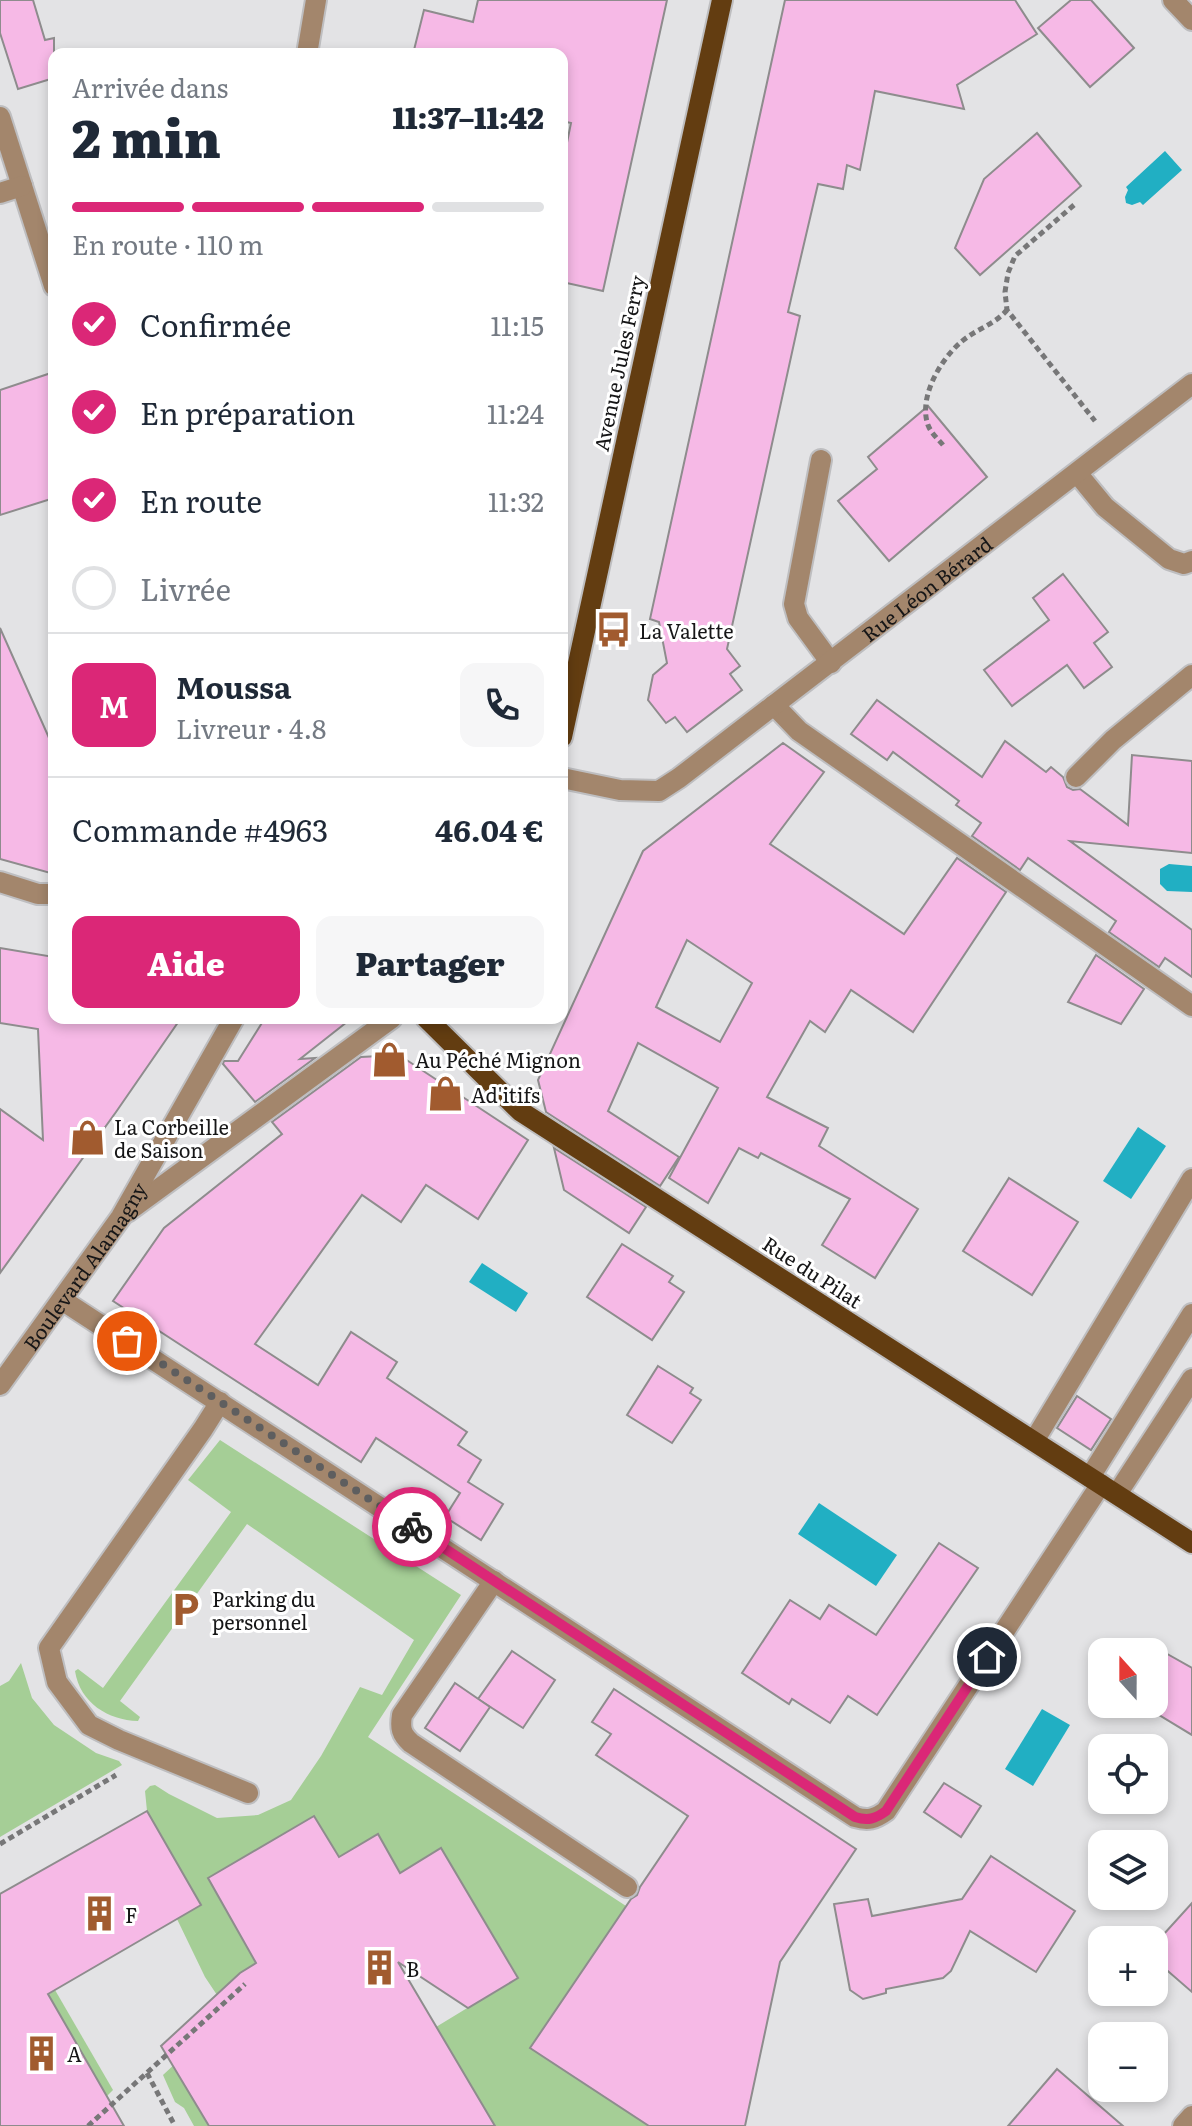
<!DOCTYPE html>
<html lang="fr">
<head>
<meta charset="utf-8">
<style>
	:root { --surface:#fff; --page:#f6f6f7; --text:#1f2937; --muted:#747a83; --line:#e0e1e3; --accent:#db2777 }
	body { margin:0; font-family:Literata,serif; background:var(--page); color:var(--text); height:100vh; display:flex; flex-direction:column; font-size:30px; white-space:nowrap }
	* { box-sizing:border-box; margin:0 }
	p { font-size:26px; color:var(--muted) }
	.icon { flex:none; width:44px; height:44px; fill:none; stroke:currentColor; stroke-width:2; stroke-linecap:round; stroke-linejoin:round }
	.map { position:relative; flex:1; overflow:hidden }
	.side { position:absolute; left:48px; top:48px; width:520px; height:976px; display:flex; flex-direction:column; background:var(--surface); border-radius:16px; box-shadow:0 4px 12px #0003 }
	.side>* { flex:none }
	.needle { width:52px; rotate:339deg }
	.buttons { position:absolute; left:1088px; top:1638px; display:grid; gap:16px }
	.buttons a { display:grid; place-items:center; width:80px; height:80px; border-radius:16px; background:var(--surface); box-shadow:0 4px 12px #0003; font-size:40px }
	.pin { position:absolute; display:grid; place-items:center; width:68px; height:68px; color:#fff; margin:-34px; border:4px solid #fff; border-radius:50%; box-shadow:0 2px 8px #0007 }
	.courier { position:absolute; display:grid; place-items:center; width:80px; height:80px; margin:-40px; border:6px solid #db2777; border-radius:50%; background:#fff; color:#222; box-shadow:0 2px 10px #0007 }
	.summary em { font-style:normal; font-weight:800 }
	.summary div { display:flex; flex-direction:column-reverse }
	.summary { display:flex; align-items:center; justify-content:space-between; height:136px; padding:0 24px }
	h1 { font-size:52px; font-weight:800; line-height:60px }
	.bar { display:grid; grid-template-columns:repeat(4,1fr); gap:12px 8px; align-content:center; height:96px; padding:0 24px }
	.bar i { height:10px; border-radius:6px; background:var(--line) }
	.bar .selected { background:var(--accent) }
	.bar p { grid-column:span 4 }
	.line { display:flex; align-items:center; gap:20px; padding:0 24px; border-top:2px solid var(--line) }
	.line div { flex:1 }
	.round { display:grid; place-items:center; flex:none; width:84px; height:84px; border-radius:16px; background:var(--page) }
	ol { padding:0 24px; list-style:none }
	li { display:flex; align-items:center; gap:24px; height:88px }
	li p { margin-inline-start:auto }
	li .icon { padding:8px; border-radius:50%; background:var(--accent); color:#fff; stroke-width:4 }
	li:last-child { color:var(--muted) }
	li i { width:44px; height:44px; border:4px solid var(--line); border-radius:50% }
	.action { display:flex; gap:16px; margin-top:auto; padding:16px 24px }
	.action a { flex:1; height:92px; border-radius:16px; background:var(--accent); color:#fff; font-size:32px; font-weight:800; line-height:92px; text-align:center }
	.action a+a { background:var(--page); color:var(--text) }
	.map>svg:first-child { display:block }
	.green { fill:#a5ce96 }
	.water { fill:#21afc3 }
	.building { fill:#f6b9e6; stroke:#8e8c8d; stroke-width:2; fill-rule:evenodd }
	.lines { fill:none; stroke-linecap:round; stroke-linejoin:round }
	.minor-casing { stroke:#bebec0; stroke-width:24 }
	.major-casing { stroke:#bebec0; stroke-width:24 }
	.path { stroke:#777778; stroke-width:5; stroke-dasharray:6 4; stroke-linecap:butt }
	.minor { stroke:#a3866c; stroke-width:20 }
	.major { stroke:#633d11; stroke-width:20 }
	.done { stroke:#5e5e5f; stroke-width:8; stroke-dasharray:0 14.4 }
	.route { stroke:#db2777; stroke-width:10 }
	.labels { text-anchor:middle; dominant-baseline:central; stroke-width:6; stroke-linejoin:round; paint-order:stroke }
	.street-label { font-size:20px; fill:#161617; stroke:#fff }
	.poi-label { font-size:20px; fill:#161617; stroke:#fff; text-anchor:start }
</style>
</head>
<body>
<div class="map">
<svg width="1192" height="2126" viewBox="0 0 1192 2126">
	<rect width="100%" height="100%" fill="#e3e3e5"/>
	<g class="green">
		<path d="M220,1440L461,1595L368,1737L626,1906L649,2126H495L436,2027L518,1977L441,1848L400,1873L378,1834L339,1857L314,1817L256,1963L217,1995L205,1977L177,1919L201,1905L147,1811L145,1791L150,1786L155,1785L169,1794L217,1818L258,1815L291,1800L321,1756L360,1687L382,1695L414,1640L247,1524L120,1701L140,1717L138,1721C108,1720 80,1703 75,1671L78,1669L103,1688L231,1512L188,1480Z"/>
		<polygon points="21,1663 32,1698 54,1725 96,1753 119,1761 122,1765 0,1837 0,1686 9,1681"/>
		<polygon points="55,1990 113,2090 107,2096 48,1995"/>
		<polygon points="245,1999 198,2107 209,2126 194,2126 184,2108 175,2102 163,2075"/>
	</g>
	<g class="water">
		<polygon points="1165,151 1182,170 1143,205 1140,202 1132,205 1126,203 1125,197 1128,190 1126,187"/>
		<polygon points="1169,864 1192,866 1192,892 1167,891 1160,884 1160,869"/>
		<polygon points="1138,1127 1166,1146 1131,1199 1103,1181"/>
		<polygon points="482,1263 528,1293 516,1312 469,1282"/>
		<polygon points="819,1503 897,1555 876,1586 798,1534"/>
		<polygon points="1042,1709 1070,1725 1033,1786 1005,1769"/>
	</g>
	<g class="building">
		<polygon points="0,0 33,0 45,40 54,38 54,78 18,89 0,33"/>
		<polygon points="478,0 667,0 603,291 562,282 562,167 571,123 562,121 562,54 413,54 424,10 473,22"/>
		<polygon points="785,0 1015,0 1037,34 957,85 964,109 875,91 860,170 847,165 843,189 818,184 788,312 800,316 727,649 740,666 730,674 742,690 687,732 675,717 666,723 648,700 653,675 667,663 659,622 650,619"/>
		<polygon points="1071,0 1091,0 1134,48 1090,87 1038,28"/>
		<polygon points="1037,133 1081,186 980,275 955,248 984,179"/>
		<polygon points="54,372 54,498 0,515 0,390"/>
		<polygon points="928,406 987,477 889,561 838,501 877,469 868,457"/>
		<polygon points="1063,574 1108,632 1094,643 1112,667 1084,688 1067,665 1012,706 984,670 1049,620 1033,598"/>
		<polygon points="0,628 54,749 54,874 0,859"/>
		<polygon points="877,700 982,777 1005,741 1046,772 1051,767 1063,777 1067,787 1073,790 1080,789 1128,825 1132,755 1192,761 1192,853 1070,841 1192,930 1192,977 1165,958 1159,967 1109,932 1116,921 1028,858 1020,870 972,836 981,823 956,805 959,801 893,752 887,760 851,734"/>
		<path d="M783,743L824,772L770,844L904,934L957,858L1006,892L913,1032L851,990L825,1032L810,1021L767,1097L828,1128L819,1146L918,1209L875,1278L822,1245L850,1199L761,1153L758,1158L739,1148L708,1203L669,1178L718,1088L638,1043L608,1111L679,1157L660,1186L546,1112L538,1080L643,851ZM687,940L752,983L720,1042L656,1007Z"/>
		<polygon points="0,948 54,957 54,1018 181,1018 116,1112 0,1273 0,1109 43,1140 38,1029 0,1023"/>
		<polygon points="1096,955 1144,989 1121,1024 1068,1002"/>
		<polygon points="265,1018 352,1018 300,1059 315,1058 255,1102 223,1064 224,1061 238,1061"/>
		<polygon points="399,1055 528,1140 478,1219 426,1185 401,1222 362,1195 255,1344 318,1385 351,1332 397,1362 387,1378 467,1432 458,1445 481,1460 468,1482 503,1504 481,1540 445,1517 460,1493 376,1438 361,1462 113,1301 164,1228 282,1134 272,1122 361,1057"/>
		<polygon points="554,1148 646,1207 629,1233 564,1190"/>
		<polygon points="1009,1178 1078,1222 1032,1295 963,1251"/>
		<polygon points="622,1244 673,1276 669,1282 684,1292 652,1340 587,1297"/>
		<polygon points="658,1366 693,1388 690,1393 701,1400 672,1443 627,1415"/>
		<polygon points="1077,1396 1111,1419 1091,1450 1057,1428"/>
		<polygon points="939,1543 978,1568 877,1715 848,1696 830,1723 792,1699 789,1704 742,1673 790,1600 820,1619 829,1605 876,1635"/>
		<polygon points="512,1651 555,1680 523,1728 478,1699"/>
		<polygon points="1162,1651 1192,1668 1192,1735 1141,1704 1154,1704 1154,1661"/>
		<polygon points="455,1683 490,1707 460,1751 425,1728"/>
		<polygon points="614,1689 856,1849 780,1962 745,2126 649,2126 530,2048 631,1899 637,1895 640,1887 688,1816 596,1755 611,1734 592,1722"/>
		<polygon points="944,1783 981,1806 961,1837 924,1812"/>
		<polygon points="147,1811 201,1905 48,1994 124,2126 0,2126 0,1894"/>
		<polygon points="314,1816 339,1857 378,1834 400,1873 441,1848 518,1978 468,2008 398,1962 495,2126 209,2126 161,2046 240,1973 256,1963 208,1878"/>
		<polygon points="991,1856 1075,1911 1036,1972 970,1931 951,1971 943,1978 886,1989 886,1993 863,1999 850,1990 834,1904 868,1899 872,1916 962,1899"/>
		<polygon points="1192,1903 1192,1992 1154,1959 1154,1945"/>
		<polygon points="1057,2069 1123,2126 1008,2126"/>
	</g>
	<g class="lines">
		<defs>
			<g id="minor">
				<polyline points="1173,0 1192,20"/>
				<polyline points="307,54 316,0"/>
				<polyline points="0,117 54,286"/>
				<polyline points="0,193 22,186"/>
				<polyline points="821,460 794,604 798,618 831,663"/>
				<polyline points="1077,473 1105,507 1169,559 1184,564 1192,561"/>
				<polyline points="774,705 799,731 1192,1006"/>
				<polyline points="1076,777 1113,740 1192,675"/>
				<path id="s1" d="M562,778L620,790L659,791L679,778L1192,384"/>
				<polyline points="0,882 38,894 54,894"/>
				<polyline points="127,1212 392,1018"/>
				<path d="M62,1300L855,1817C868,1821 875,1819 886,1811L1101,1484"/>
				<path id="s2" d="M0,1385L121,1217L234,1018"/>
				<polyline points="220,1402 203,1429 49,1648 57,1682 89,1725 119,1740 248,1793"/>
				<polyline points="1034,1441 1192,1179"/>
				<polyline points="1090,1477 1192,1314"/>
				<polyline points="1117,1494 1192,1379"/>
				<path d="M494,1581L402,1715C400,1728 401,1734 411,1743L627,1887"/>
				<polyline points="1183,2126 1192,2116"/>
			</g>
			<g id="major">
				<polyline points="562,737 722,0"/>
				<polyline points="426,1018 520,1111 1192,1543"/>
			</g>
		</defs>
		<use href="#minor" class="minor-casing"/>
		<use href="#major" class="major-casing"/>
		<g class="path">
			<polyline points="1074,205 1015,256 1008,273 1005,292 1007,310 1095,421"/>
			<path d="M943,445C938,439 931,433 928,425C918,397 941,359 961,342C976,329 994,325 1007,310"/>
			<polyline points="0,1844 116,1775"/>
			<polyline points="147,2073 175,2126"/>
			<polyline points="88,2126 245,1984"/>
		</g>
		<use href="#minor" class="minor"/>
		<use href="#major" class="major"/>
	</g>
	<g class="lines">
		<polyline class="done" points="127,1341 412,1527"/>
		<path class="route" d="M412,1527L855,1817C868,1821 875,1819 886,1811L987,1657"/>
	</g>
	<defs>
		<symbol id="bus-bare" viewBox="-9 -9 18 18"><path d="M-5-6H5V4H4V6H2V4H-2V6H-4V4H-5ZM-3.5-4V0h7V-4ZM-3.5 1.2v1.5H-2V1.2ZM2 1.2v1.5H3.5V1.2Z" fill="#a15b2f" stroke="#fff" stroke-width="2.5" paint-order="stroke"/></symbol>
		<symbol id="shop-bare" viewBox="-9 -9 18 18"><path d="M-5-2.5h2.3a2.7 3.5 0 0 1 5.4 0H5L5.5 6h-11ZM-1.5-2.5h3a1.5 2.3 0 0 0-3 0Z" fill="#a15b2f" stroke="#fff" stroke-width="2.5" paint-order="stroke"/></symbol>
		<symbol id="parking-bare" viewBox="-9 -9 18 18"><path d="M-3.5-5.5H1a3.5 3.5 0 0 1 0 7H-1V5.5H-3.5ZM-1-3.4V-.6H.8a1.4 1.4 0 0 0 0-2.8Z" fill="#a15b2f" stroke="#fff" stroke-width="2.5" paint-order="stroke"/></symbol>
		<symbol id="building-bare" viewBox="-9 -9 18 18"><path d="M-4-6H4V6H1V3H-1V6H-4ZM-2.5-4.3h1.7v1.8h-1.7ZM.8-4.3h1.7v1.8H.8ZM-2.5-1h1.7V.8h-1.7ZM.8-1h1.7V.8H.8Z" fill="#a15b2f" stroke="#fff" stroke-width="2.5" paint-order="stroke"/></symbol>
	</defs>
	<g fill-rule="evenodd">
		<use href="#bus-bare" x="588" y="604" width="51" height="51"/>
		<use href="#shop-bare" x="364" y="1034" width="51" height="51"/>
		<use href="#shop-bare" x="420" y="1068" width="51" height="51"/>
		<use href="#shop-bare" x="62" y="1112" width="51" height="51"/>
		<use href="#parking-bare" x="160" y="1584" width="51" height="51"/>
		<use href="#building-bare" x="74" y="1888" width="51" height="51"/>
		<use href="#building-bare" x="354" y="1942" width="51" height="51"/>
		<use href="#building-bare" x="16" y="2028" width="51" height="51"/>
	</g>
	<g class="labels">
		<g class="street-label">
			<text transform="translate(618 363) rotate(-78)">Avenue Jules Ferry</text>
			<text stroke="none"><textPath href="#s1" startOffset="434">Rue Léon Bérard</textPath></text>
			<text stroke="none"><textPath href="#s2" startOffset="146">Boulevard Alamagny</textPath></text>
			<text transform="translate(813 1271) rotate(33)">Rue du Pilat</text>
		</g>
		<g class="poi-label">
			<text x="639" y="630">La Valette</text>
			<text x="415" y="1059">Au Péché Mignon</text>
			<text x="471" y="1094">Ad'itifs</text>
			<text x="114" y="1126">La Corbeille<tspan x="114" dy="23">de Saison</tspan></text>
			<text x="212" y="1598">Parking du<tspan x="212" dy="23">personnel</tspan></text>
			<text x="125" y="1914">F</text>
			<text x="406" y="1968">B</text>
			<text x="67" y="2053">A</text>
		</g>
	</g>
</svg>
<div class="buttons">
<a><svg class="needle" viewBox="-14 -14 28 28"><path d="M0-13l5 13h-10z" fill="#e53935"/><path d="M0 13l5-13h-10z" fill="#747a83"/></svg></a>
<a><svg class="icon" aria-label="locate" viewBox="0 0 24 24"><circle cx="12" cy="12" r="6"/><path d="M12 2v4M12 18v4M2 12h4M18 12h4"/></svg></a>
<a><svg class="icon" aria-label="layers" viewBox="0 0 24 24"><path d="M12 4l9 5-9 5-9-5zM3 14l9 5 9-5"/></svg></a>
<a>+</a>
<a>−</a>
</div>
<div class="pin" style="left:127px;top:1341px;background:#ea580c"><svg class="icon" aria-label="bag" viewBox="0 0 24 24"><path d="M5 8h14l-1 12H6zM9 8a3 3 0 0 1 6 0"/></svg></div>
<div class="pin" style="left:987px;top:1657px;background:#1f2937"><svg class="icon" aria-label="home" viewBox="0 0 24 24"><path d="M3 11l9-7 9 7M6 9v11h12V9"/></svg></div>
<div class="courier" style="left:412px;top:1527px"><svg class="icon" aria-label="bike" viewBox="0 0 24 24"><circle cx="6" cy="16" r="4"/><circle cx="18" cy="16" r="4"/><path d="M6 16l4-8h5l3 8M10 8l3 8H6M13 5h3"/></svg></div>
<section class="side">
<div class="summary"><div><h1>2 min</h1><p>Arrivée dans</p></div><em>11:37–11:42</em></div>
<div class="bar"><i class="selected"></i><i class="selected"></i><i class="selected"></i><i></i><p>En route · 110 m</p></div>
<ol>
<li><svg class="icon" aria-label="check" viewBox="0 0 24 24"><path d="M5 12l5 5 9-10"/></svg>Confirmée<p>11:15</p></li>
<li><svg class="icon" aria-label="check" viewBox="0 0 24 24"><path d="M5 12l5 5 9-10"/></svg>En préparation<p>11:24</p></li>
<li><svg class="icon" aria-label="check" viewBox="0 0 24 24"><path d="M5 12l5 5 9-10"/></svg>En route<p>11:32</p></li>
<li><i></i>Livrée</li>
</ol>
<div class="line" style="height:144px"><b class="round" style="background:var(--accent);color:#fff">M</b><div><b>Moussa</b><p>Livreur · 4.8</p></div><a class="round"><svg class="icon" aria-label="phone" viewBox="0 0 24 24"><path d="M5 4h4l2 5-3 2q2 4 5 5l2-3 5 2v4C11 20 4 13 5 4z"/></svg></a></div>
<div class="line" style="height:104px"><div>Commande #4963</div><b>46.04 €</b></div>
<div class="action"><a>Aide</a><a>Partager</a></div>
</section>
</div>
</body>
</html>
